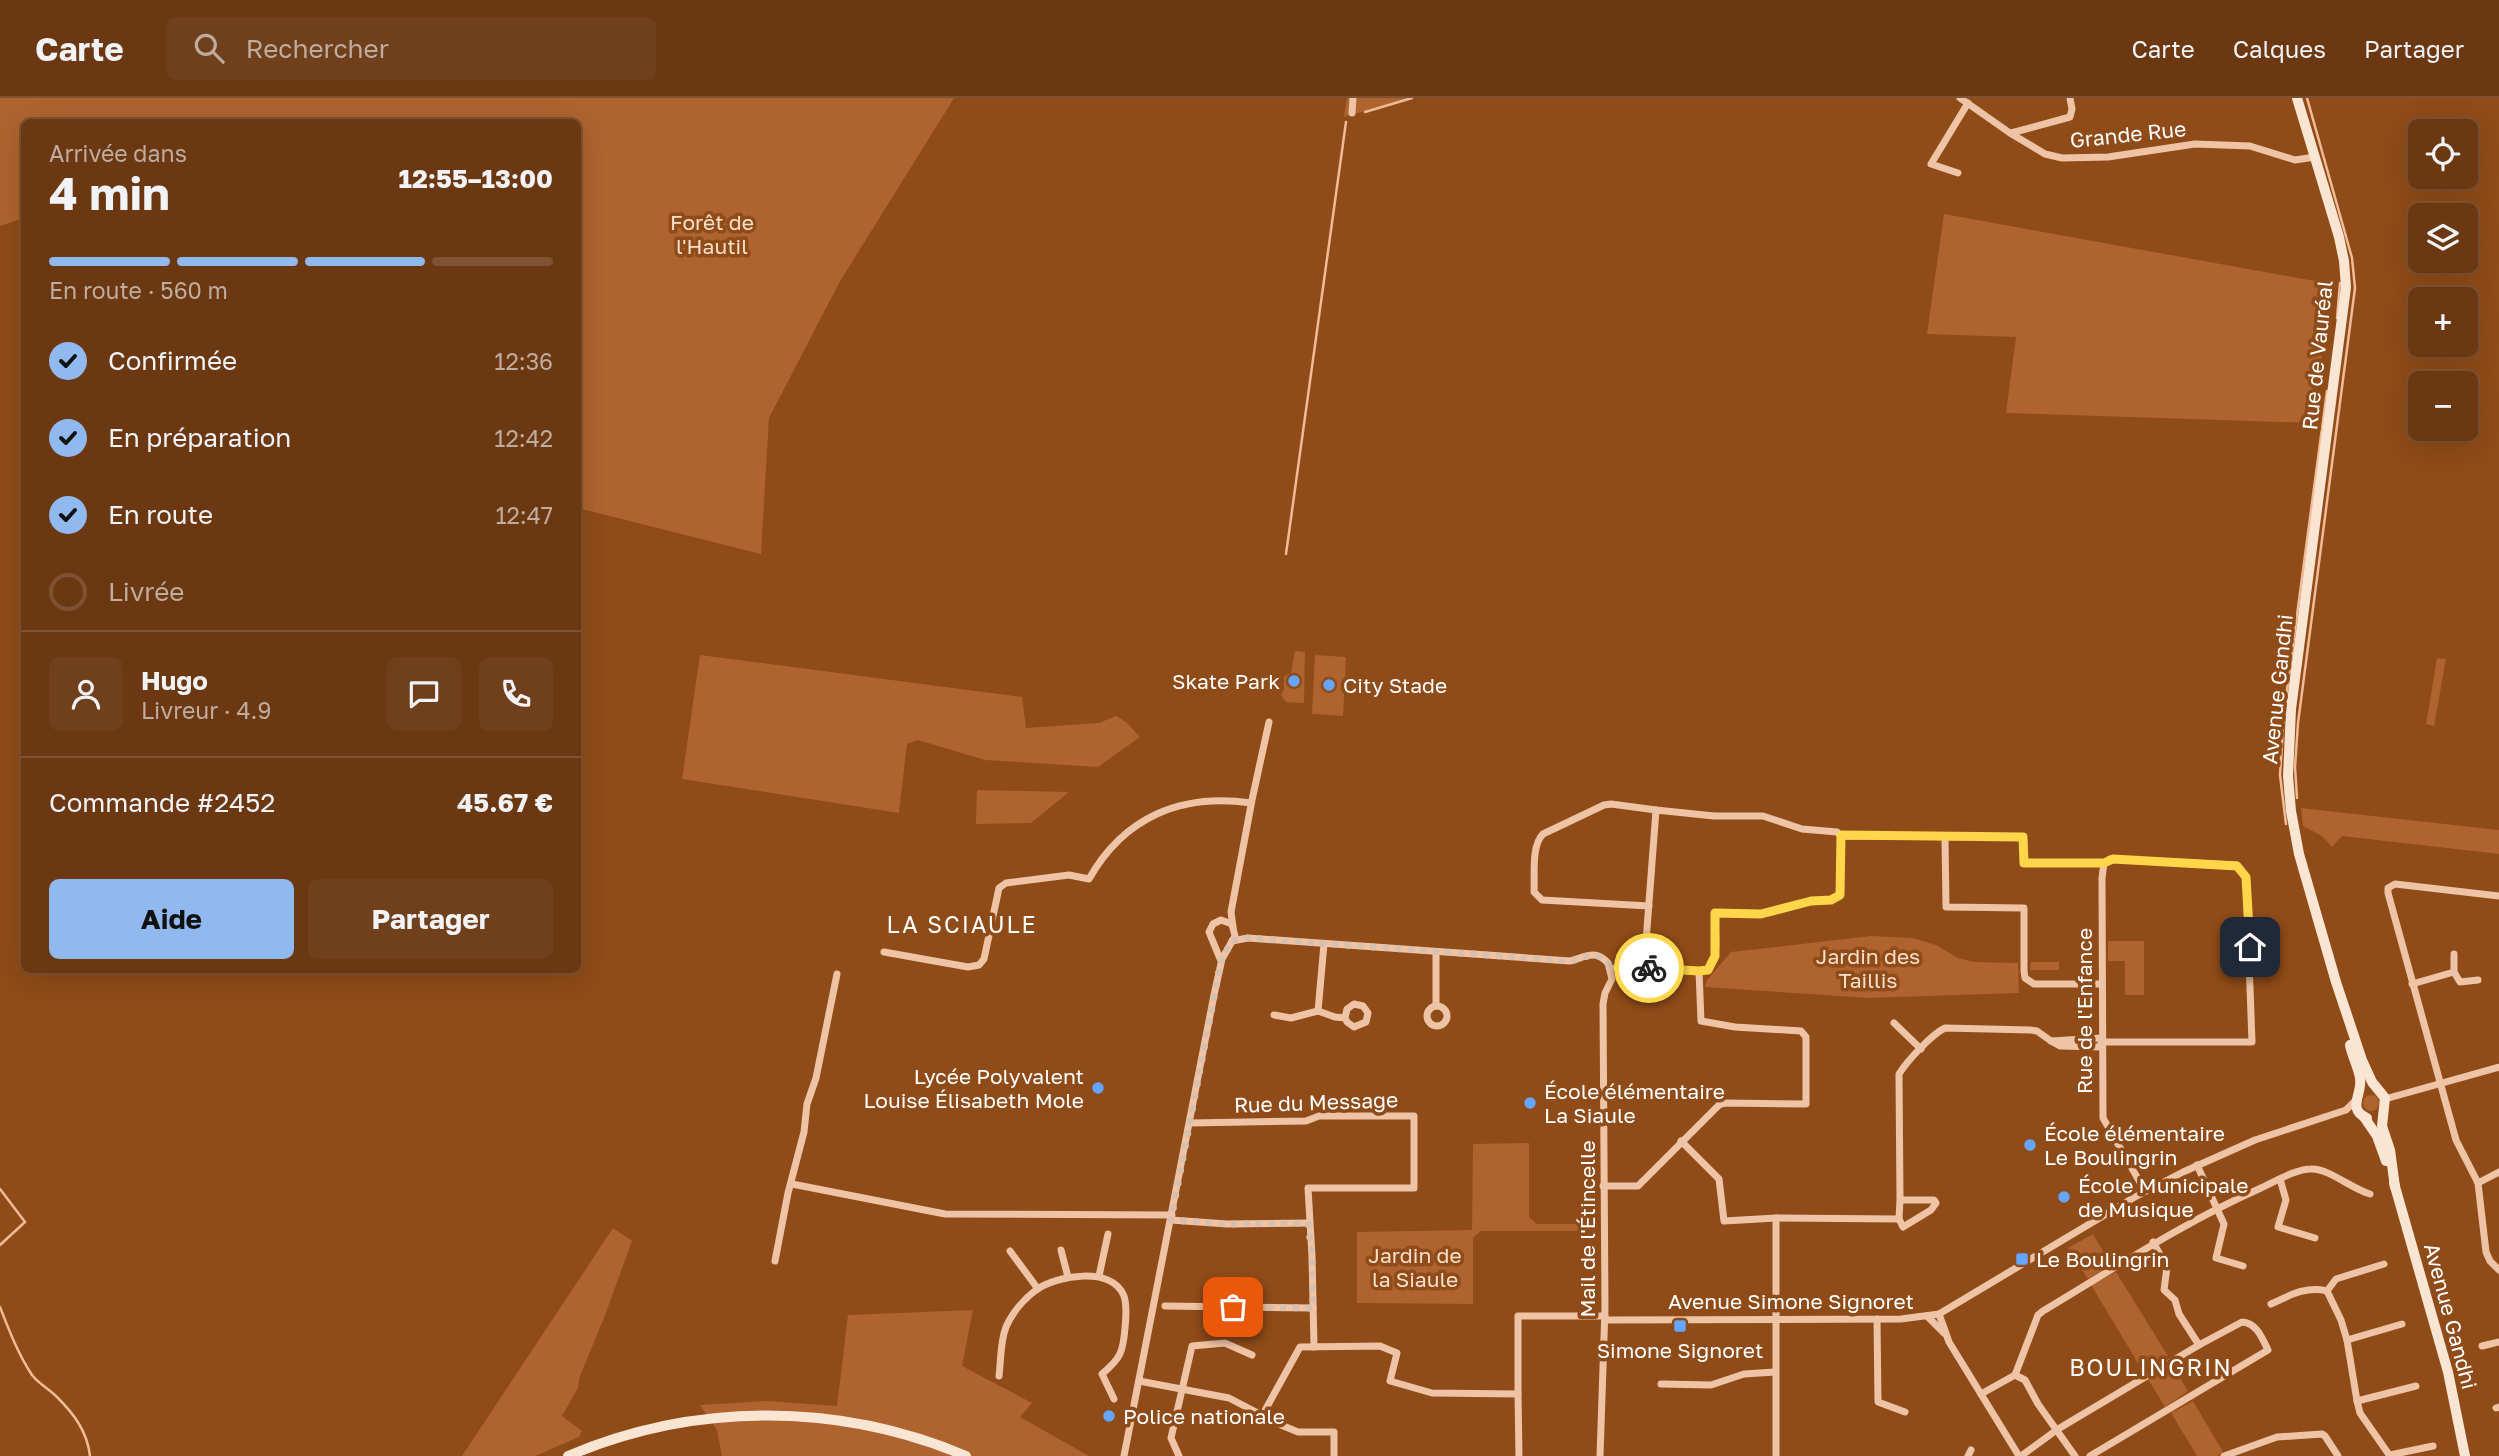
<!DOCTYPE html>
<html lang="fr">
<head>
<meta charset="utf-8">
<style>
	:root { --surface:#6b3812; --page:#703f1b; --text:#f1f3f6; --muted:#beac9f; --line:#7e5232; --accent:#90b9f0 }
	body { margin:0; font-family:"Golos Text",sans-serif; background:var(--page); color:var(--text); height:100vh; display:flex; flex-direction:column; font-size:26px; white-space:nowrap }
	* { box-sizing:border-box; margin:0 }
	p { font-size:23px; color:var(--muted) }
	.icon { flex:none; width:38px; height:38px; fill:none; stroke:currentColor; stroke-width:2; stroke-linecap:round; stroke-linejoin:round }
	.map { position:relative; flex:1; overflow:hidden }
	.panel { position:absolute; left:21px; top:21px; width:560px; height:854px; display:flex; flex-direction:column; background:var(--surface); border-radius:10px; box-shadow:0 7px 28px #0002,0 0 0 2px var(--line) }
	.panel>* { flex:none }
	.buttons { position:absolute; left:2408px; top:21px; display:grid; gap:14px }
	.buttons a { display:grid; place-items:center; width:70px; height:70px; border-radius:10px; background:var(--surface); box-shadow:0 7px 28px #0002,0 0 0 2px var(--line); font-size:35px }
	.pin { position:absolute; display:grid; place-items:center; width:60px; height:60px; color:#fff; margin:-30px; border-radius:14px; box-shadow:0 4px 10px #0006 }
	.courier { position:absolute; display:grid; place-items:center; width:70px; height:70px; margin:-35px; border:5px solid #ffd54a; border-radius:50%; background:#fff; color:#222; box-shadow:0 2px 9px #0007 }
	.overview em { font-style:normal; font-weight:700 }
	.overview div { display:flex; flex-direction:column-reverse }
	.overview { display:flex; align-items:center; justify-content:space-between; height:119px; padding:0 28px }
	h1 { font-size:46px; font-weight:700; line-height:52px }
	.bar { display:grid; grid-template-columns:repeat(4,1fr); gap:10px 7px; align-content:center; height:84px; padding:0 28px }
	.bar i { height:9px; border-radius:5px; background:var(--line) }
	.bar .on { background:var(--accent) }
	.bar p { grid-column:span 4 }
	.line { display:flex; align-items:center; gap:18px; padding:0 28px; border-top:2px solid var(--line) }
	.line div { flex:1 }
	.round { display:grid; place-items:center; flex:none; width:74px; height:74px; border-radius:10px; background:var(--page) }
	ol { padding:0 28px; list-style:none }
	li { display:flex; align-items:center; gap:21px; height:77px }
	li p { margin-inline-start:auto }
	li .icon { padding:7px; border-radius:50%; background:var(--accent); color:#111; stroke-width:4 }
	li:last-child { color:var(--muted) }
	li i { width:38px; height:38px; border:4px solid var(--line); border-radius:50% }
	.cta { display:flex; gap:14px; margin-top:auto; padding:14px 28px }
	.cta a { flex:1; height:80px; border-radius:10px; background:var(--accent); color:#111; font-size:28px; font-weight:700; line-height:80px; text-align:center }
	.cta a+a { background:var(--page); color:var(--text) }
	header { display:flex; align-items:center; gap:42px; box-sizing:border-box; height:98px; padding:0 35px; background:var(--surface); border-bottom:2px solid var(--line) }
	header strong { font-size:33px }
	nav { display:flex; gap:38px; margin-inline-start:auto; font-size:24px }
	.search { width:490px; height:63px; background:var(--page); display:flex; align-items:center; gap:18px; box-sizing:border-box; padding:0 24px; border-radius:10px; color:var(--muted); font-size:26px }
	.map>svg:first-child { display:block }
	.green { fill:#af632f }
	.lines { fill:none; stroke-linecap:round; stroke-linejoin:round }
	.stream { stroke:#f1bb97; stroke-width:2.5 }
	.street { stroke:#efc3a5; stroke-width:7 }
	.secondary { stroke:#fae4d2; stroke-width:10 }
	.done { stroke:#d8c0ae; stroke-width:7; stroke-dasharray:0 12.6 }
	.route { stroke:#ffd54a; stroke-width:9 }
	.poi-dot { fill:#63a5ff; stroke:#8f4b18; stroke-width:2.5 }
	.labels { text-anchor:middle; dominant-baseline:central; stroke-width:7; stroke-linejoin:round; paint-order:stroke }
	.street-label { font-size:21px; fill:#fff; stroke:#8f4b18 }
	.park-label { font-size:21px; fill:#fbdfcb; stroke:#8f4b18 }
	.poi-label { font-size:21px; fill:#fff; stroke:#8f4b18; text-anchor:start }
	.neighbourhood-label { font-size:23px; letter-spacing:2px; fill:#fff; stroke:#8f4b18 }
</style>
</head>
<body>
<header>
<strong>Carte</strong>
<div class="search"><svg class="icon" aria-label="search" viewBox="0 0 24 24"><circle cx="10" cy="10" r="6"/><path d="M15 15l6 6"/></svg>Rechercher</div>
<nav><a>Carte</a><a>Calques</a><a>Partager</a></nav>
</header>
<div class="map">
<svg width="2499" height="1358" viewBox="0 0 2499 1358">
	<rect width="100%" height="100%" fill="#8f4b18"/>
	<g class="green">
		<polygon points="0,0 954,0 839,185 769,320 761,456 578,410 578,24 24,24 24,120 0,128"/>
		<polygon points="1347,0 1409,0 1344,19"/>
		<polygon points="1944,116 2331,186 2313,325 2006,315 2016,239 1927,236"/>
		<polygon points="1295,553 1305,554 1304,605 1286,604 1281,597 1284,591 1284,579 1291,575"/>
		<polygon points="700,557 1022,599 1026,630 1099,625 1116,618 1126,624 1140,639 1098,669 985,662 918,642 907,646 899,715 682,681"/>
		<polygon points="1315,557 1346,559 1343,618 1312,616"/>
		<polygon points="2437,560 2446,561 2434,628 2426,626"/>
		<polygon points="977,692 1069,694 1031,725 976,726"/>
		<polygon points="2301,710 2499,732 2499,756 2342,738 2332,749 2322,738 2303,728"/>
		<polygon points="1871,838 1913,840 1936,847 1958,860 1974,864 2018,865 2019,895 1868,900 1705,889 1707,882 1731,854"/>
		<polygon points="2108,843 2144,843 2144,897 2125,897 2125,863 2108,863"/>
		<polygon points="2031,864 2059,864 2059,872 2030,872"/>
		<circle cx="2371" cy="1005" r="8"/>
		<polygon points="1529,1045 1529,1119 1537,1126 1587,1126 1587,1133 1481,1133 1473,1140 1473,1206 1357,1205 1357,1134 1472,1132 1473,1046"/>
		<polygon points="613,1130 632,1143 604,1220 580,1278 578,1290 562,1318 582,1333 579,1339 535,1358 462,1358"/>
		<polygon points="2093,1136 2111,1167 2088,1181 2068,1150"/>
		<polygon points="2116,1174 2168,1258 2144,1275 2091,1187"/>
		<polygon points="973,1212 962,1268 1032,1305 1020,1319 1089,1358 722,1358 717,1332 700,1307 768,1303 837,1308 848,1217"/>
		<polygon points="2171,1266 2188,1293 2165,1309 2148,1281"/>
		<polygon points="2193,1303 2223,1354 2217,1358 2197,1358 2171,1315"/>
	</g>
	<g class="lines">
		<g class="stream">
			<polyline points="1365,14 1412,0"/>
			<polyline points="2337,220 2340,185"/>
			<polyline points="1286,456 1346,24"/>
			<polyline points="2297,700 2295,669 2298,625 2355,190 2352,160 2307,0"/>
			<polyline points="2286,726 2280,677 2284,614 2327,293"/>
			<polyline points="0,1091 25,1124 0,1147"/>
			<path d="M0,1209C9,1232 18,1256 32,1277C39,1286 49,1291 57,1299C74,1316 87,1333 90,1358"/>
		</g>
		<g class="street">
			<polyline points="1960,0 2010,35 2045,56 2062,60 2108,59 2195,46 2250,48 2295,62 2315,59"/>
			<polyline points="1352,15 1353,0"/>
			<polyline points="2011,35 2070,19 2072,11 2070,0"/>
			<polyline points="1958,75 1931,66 1968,5"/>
			<polyline points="1945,740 1946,809 2024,810 2024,873 2025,880 2034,886 2101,886"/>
			<polyline points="2104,765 2102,780 2103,1020 2145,1093"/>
			<polyline points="2499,798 2395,786 2388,790 2388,795 2456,1042 2478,1085 2486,1154 2490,1163 2499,1172"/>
			<path d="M1649,808L1542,802L1534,794C1535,777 1531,748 1543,736L1604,707L1611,706L1656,712"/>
			<polyline points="1233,829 1231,814 1252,702 1269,624"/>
			<path d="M1232,843L1248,840L1570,863C1586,859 1595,851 1608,865L1612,881L1605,895L1603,906L1605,1210L1600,1358"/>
			<path d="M884,854L968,869L979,867L984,861L999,790L1006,785L1069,777L1089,781C1124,719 1181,695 1251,705"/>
			<polyline points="1436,854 1436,908"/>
			<path d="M1611,870L1704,873C1722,864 1714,832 1715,815L1761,816L1811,803L1831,802L1840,797L1841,738"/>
			<polyline points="1644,870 1656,712 1714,718 1763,718 1802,731 1837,734 1841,738 2023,739 2024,765 2104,765 2110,761 2237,767 2246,779 2252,944 2101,944"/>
			<polyline points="2454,874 2460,884 2478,882"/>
			<polyline points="2412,886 2454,874 2454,856"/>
			<circle cx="1437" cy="918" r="10"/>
			<polyline points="1318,913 1335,919 1345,920 1347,924 1354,929 1366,924 1368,915 1363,908 1354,906 1347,911 1345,920"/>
			<polyline points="1274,917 1291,920 1318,913 1324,846"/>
			<polyline points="1894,925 1921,951"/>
			<polyline points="2101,940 2051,943 2060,948 2101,949"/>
			<polyline points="2385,1001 2499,969"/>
			<polyline points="1190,1025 1306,1023 1319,1018 1414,1018 1414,1090 1308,1090 1312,1158 1314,1249"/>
			<polyline points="1681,1043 1719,1081 1724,1123 1776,1120 1899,1121"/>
			<polyline points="2197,1067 2224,1126 2216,1160 2243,1168"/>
			<polyline points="2280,1081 2286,1102 2278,1129 2315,1140"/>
			<polyline points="2478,1085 2499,1074"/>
			<polyline points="792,1086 945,1116 1172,1117"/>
			<polyline points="1603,1088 1638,1088 1719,1007 1725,1005 1806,1006 1806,939 1801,933 1735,929 1701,923 1699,873"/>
			<path d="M1900,1102L1899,1121L1903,1129L1931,1112L1936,1105L1934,1102H1900L1899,976C1907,963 1932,936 1945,930L2030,932L2037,933L2051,943"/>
			<polyline points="1171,1122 1227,1126 1309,1125"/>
			<polyline points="2153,1144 2167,1169 2164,1192 2175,1202 2179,1216 2199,1247"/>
			<polyline points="1061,1152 1068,1179"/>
			<polyline points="1010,1153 1038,1191"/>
			<polyline points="775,1163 788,1095 804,1034 807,1006 816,980 837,876"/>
			<polyline points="1099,1178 1108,1136"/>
			<path d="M2271,1206C2291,1197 2305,1188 2327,1193"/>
			<polyline points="1165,1208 1313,1210"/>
			<polyline points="1939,1216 1949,1244 2019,1358"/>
			<polyline points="1928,1219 1944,1235"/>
			<polyline points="1877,1221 1878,1304 1905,1314"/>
			<polyline points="1605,1222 1901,1221 1939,1216 2133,1100 2183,1074 2255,1042 2346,1012 2356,1002"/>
			<polyline points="2347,1242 2402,1226"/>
			<polyline points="2482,1248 2499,1244"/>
			<polyline points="2015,1277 2025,1282 2038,1306 2075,1358"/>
			<path d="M999,1278C1001,1263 1000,1244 1006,1229C1012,1215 1024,1201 1036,1192C1057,1177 1112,1168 1124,1198C1127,1207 1126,1220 1125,1230C1123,1254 1121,1260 1102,1276L1114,1301"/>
			<polyline points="1139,1283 1229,1300 1281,1327 1298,1334 1334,1334 1334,1358"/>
			<polyline points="1661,1286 1711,1287 1744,1276 1775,1274"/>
			<polyline points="1518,1296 1519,1358"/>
			<path d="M1981,1296L2015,1277L2038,1217L2043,1213C2115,1170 2184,1124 2261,1090C2276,1083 2296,1071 2311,1071C2328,1070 2352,1091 2370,1096"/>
			<polyline points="2357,1303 2347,1242 2341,1222 2327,1193 2336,1181 2384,1166"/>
			<polyline points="2496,1310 2499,1309"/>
			<polyline points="1263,1316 1300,1249 1380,1248 1397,1255 1390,1283 1432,1295 1518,1296 1518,1218 1605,1218"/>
			<polyline points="2390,1357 2433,1348"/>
			<polyline points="1124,1358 1214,897 1222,861 1235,838 1232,826 1221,822 1213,826 1209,834 1221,863"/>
			<polyline points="1179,1358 1171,1340 1192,1248 1225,1245 1252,1257"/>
			<polyline points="1776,1358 1776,1120"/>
			<polyline points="1968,1358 1971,1352"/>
			<path d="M2021,1358L2058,1331L2199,1247L2242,1224C2257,1225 2262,1240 2268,1252L2090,1358"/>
			<polyline points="2224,1358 2277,1339 2322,1336 2325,1338 2338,1358"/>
			<polyline points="2390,1358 2360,1315 2357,1303 2416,1288"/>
		</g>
		<g class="secondary">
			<polyline points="2297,0 2339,139 2344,163 2346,189 2291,611 2288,678 2291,713 2299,756 2336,884 2362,962 2372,984 2385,1000 2382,1028 2390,1052 2395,1089"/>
			<path d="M2350,947C2352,958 2358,968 2360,980C2363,996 2346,1011 2367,1020"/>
			<polyline points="2364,1019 2377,1038 2386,1063"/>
			<polyline points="2394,1085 2448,1274 2465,1358"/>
			<path d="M568,1358C695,1304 839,1304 966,1358"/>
		</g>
	</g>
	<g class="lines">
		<path class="done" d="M1233,1209L1313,1210L1312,1157L1308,1125L1227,1126L1171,1122L1221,863L1232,843L1248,840L1570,863C1587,859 1600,850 1611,870H1649"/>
		<polyline class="route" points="1649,870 1699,873 1708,872 1715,858 1715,815 1761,816 1811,803 1831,802 1840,797 1841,737 2023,739 2024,765 2104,765 2113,761 2237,768 2246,779 2250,849"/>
	</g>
	<g class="poi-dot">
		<circle cx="1294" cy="583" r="7"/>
		<circle cx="1329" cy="587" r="7"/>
		<circle cx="1098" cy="990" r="7"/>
		<circle cx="1530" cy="1005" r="7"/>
		<circle cx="2030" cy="1047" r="7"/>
		<circle cx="2064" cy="1099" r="7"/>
		<rect x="2015" y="1154" width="14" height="14" rx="3.5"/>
		<rect x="1673" y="1221" width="14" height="14" rx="3.5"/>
		<circle cx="1109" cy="1318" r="7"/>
	</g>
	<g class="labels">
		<g class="street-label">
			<text transform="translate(2128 36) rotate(-6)">Grande Rue</text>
			<text transform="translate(2317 257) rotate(-84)">Rue de Vauréal</text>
			<text transform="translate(2277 591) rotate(-84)">Avenue Gandhi</text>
			<text transform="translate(2084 913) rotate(-90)">Rue de l'Enfance</text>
			<text transform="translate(1316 1004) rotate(-2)">Rue du Message</text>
			<text transform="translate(1587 1131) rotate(-90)">Mail de l'Étincelle</text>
			<text x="1791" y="1203">Avenue Simone Signoret</text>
			<text transform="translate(2451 1218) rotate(75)">Avenue Gandhi</text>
		</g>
		<g class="park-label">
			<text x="712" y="124">Forêt de<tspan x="712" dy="24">l'Hautil</tspan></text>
			<text x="1868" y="858">Jardin des<tspan x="1868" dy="24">Taillis</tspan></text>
			<text x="1415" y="1157">Jardin de<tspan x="1415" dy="24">la Siaule</tspan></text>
		</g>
		<g class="poi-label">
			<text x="1280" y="583" text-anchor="end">Skate Park</text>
			<text x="1343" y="587">City Stade</text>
			<text x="1084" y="978" text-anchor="end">Lycée Polyvalent<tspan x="1084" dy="24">Louise Élisabeth Mole</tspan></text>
			<text x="1544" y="993">École élémentaire<tspan x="1544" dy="24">La Siaule</tspan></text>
			<text x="2044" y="1035">École élémentaire<tspan x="2044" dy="24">Le Boulingrin</tspan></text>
			<text x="2078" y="1087">École Municipale<tspan x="2078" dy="24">de Musique</tspan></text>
			<text x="2036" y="1161">Le Boulingrin</text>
			<text x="1680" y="1252" text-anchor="middle">Simone Signoret</text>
			<text x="1123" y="1318">Police nationale</text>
		</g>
		<g class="neighbourhood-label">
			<text x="962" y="826">LA SCIAULE</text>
			<text x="2151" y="1269">BOULINGRIN</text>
		</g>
	</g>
</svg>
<div class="buttons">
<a><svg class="icon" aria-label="locate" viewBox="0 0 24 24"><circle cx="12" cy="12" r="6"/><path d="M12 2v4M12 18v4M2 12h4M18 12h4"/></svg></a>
<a><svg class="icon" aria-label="layers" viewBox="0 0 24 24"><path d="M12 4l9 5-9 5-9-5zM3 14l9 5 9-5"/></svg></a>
<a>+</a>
<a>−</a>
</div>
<div class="pin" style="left:1233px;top:1209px;background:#ea580c"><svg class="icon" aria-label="bag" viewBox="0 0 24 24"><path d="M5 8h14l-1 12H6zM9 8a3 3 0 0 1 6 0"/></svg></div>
<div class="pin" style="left:2250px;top:849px;background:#1f2937"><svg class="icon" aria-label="home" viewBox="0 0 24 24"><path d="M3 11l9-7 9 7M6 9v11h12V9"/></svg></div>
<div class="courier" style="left:1649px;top:870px"><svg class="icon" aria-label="bike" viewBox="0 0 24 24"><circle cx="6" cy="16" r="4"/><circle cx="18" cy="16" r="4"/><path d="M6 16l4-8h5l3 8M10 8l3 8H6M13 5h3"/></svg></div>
<section class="panel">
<div class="overview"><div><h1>4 min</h1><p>Arrivée dans</p></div><em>12:55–13:00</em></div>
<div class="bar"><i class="on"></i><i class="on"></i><i class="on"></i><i></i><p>En route · 560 m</p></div>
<ol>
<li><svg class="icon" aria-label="check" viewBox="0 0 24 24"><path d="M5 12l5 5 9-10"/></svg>Confirmée<p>12:36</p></li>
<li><svg class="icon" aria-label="check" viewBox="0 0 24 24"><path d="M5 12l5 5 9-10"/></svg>En préparation<p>12:42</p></li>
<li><svg class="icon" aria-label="check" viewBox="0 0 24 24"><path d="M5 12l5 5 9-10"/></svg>En route<p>12:47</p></li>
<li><i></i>Livrée</li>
</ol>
<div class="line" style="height:126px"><a class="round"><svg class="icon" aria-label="person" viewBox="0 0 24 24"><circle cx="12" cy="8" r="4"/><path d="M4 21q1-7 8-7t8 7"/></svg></a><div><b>Hugo</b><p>Livreur · 4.9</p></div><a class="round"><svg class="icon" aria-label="chat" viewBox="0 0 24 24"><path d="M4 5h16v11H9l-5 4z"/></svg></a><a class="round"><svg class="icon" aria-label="phone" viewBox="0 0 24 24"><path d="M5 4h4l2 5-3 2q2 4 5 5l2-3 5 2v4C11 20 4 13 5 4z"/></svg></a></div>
<div class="line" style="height:91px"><div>Commande #2452</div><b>45.67 €</b></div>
<div class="cta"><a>Aide</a><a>Partager</a></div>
</section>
</div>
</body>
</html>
